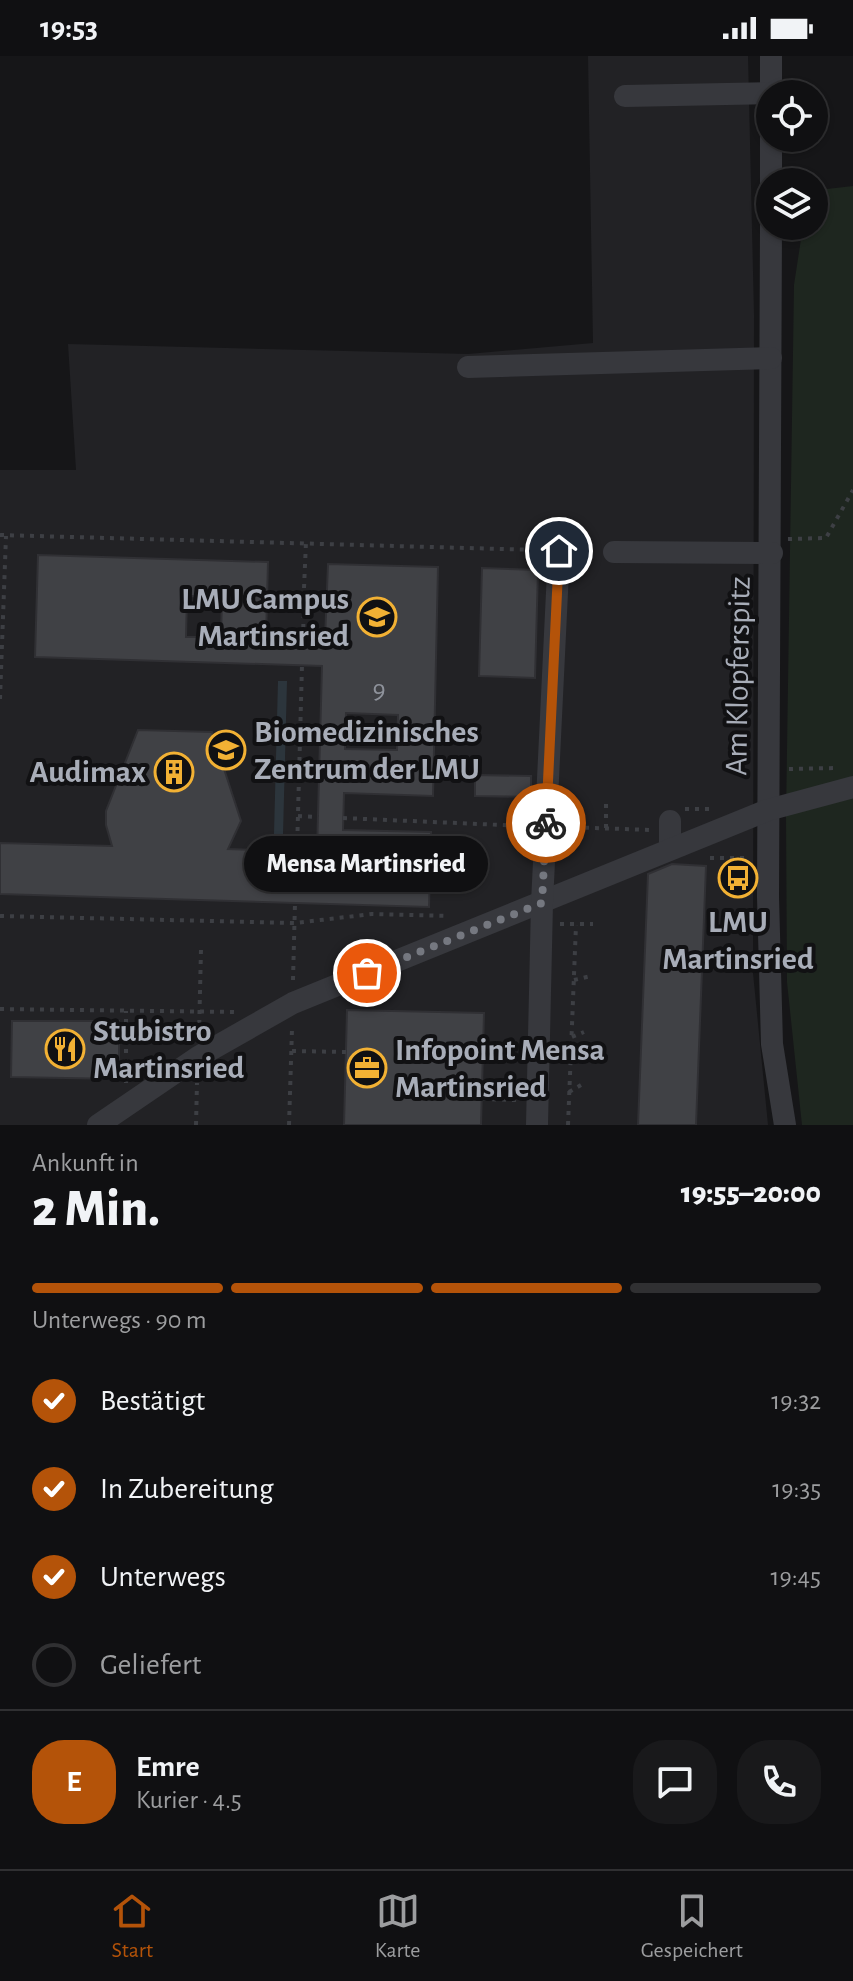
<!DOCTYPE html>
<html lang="de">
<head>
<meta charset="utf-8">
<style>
	:root { --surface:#101012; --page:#19191b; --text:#f1f3f6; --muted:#9c9d9f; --line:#303032; --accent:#b45309 }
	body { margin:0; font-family:"Alegreya Sans",sans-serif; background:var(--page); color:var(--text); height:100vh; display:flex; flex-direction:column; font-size:30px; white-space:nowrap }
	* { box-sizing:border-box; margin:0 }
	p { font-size:26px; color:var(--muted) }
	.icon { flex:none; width:44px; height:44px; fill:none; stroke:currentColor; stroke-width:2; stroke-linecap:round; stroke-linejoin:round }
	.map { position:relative; height:1069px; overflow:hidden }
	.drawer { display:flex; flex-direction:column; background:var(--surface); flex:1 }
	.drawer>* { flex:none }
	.tools { position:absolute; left:756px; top:24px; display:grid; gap:16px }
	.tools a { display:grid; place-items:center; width:72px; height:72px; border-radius:50%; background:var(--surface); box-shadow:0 2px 6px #0004,0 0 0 2px var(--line); font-size:40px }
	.pin { position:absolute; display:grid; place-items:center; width:68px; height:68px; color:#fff; margin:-34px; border:4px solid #fff; border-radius:50%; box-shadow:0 2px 8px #0007 }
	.courier { position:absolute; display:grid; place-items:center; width:80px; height:80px; margin:-40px; border:6px solid #b45309; border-radius:50%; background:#fff; color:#222; box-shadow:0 2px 10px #0007 }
	.bubble { position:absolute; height:56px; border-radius:28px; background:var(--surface); box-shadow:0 2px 6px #0004,0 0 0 2px var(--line); font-size:26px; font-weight:800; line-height:56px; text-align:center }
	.summary em { font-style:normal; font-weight:800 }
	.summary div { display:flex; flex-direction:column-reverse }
	.summary { display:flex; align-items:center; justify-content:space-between; height:136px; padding:0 32px }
	h1 { font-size:52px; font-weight:800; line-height:60px }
	.bar { display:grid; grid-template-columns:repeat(4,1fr); gap:12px 8px; align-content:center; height:96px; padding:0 32px }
	.bar i { height:10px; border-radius:6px; background:var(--line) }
	.bar .active { background:var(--accent) }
	.bar p { grid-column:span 4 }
	.line { display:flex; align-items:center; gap:20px; padding:0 32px; border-top:2px solid var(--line) }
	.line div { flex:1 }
	.round { display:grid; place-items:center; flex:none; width:84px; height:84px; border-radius:32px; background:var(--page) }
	ol { padding:0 32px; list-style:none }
	li { display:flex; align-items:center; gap:24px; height:88px }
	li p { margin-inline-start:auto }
	li .icon { padding:8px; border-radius:50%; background:var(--accent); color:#fff; stroke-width:4 }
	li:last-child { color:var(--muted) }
	li i { width:44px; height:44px; border:4px solid var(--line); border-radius:50% }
	.status { display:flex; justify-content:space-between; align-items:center; height:56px; padding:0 40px; background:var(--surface); direction:ltr }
	.status svg { height:22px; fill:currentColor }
	.dock { display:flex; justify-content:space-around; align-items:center; height:112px; border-top:2px solid var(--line); background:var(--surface); font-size:22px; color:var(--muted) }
	.dock a { display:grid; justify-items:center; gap:4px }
	.dock .active { color:var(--accent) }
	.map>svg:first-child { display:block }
	.built { fill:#222225 }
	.green { fill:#1e261f }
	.water { fill:#2c353c }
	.building { fill:#404145; stroke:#303034; stroke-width:2; fill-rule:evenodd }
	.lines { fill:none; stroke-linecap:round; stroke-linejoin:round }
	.path { stroke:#3d3f44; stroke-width:4; stroke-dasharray:4 6; stroke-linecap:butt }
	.minor { stroke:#37383d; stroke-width:22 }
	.done { stroke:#757880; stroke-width:8; stroke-dasharray:0 14.4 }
	.route { stroke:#b45309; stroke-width:10 }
	.labels { text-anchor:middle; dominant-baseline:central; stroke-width:8; stroke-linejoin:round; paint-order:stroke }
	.number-label { font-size:28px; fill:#8e929b }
	.poi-label { font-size:32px; font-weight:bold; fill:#a8adb8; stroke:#111113; text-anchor:start }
	.street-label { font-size:32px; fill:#a8adb8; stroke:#111113 }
</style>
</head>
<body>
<div class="status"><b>19:53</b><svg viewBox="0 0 49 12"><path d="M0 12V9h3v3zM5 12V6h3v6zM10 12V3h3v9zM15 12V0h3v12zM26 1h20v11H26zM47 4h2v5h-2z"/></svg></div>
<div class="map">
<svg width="853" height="1069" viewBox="0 0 853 1069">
	<rect width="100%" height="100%" fill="#161618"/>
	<polygon class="built" points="588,0 748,0 754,259 753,917 768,1069 0,1069 0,414 76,414 68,288 468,298 593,287"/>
	<polygon class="green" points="853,130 853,1069 802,1069 787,926 786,761 794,229 803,170 814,170 814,141 827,133"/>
	<polygon class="water" points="278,625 287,625 283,779 274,778"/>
	<g class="building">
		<path d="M38,499L268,506L266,582L325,583L328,508L438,511L433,740L344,737L343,774L431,776L429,851L0,838V787L112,790L106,769V755L138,674L212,676L241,765L228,793L317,796L322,610L35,601ZM187,540L222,541L221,581H186ZM346,657L398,659L397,694L345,693Z"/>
		<polygon points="482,512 538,514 535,622 479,620"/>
		<polygon points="475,719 531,720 531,741 475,740"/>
		<polygon points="672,808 706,810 696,1069 638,1069 648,818"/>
		<polygon points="347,954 484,957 481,1069 344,1069"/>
		<polygon points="12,965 119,965 119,1023 11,1021"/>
	</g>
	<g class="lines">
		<g class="path">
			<polyline points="0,479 539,494"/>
			<polyline points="788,483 826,482 853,434"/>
			<polyline points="304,532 306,486"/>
			<polyline points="303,582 304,543"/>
			<polyline points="0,643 6,480"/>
			<polyline points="789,713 836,712"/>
			<polyline points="685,753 713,753"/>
			<polyline points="298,760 318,761"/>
			<polyline points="343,762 524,770"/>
			<polyline points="565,771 652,774"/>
			<polyline points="606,772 606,744"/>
			<polyline points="297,795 302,609"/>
			<polyline points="710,802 749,802"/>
			<polyline points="0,860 295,867 372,858 449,860"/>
			<polyline points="560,868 593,868"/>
			<polyline points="293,924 295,847"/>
			<polyline points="574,924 591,920"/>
			<polyline points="0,953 234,956"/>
			<polyline points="199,978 201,893"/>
			<polyline points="572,981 584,976"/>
			<polyline points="292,995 346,996"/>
			<polyline points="126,1027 126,955"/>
			<polyline points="569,1036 581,1029"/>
			<polyline points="482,1043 516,1044"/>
			<polyline points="196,1069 197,1027"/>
			<polyline points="289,1069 292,973"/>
			<polyline points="568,1069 576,869"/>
		</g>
		<g class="minor">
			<polyline points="771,0 771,38"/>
			<polyline points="625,40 771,37"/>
			<polyline points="771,82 771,126"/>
			<polyline points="771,170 768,841 772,988 785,1069"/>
			<polyline points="468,311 771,302"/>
			<polyline points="614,496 772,497"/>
			<polyline points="670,765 670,792 681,789"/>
			<polyline points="98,1069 198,1001 293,947 768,754 853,731"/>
			<polyline points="537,1069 542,847 559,495"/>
		</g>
	</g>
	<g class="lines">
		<polyline class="done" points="367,917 542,847 546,767"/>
		<polyline class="route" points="546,767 559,495"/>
	</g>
	<defs>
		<symbol id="university-ring" viewBox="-11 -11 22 22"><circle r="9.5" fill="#111113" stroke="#f2b134" stroke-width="1.5"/><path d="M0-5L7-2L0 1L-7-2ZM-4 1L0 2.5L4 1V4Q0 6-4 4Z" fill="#f2b134"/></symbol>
		<symbol id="building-ring" viewBox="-11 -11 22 22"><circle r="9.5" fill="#111113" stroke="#f2b134" stroke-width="1.5"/><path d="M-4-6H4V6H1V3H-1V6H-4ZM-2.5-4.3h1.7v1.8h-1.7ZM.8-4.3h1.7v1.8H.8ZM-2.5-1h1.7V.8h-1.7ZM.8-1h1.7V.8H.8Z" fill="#f2b134"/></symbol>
		<symbol id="bus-ring" viewBox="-11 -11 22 22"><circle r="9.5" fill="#111113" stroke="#f2b134" stroke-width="1.5"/><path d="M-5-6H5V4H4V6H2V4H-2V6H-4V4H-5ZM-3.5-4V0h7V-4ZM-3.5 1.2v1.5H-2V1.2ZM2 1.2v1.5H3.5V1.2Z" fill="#f2b134"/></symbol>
		<symbol id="restaurant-ring" viewBox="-11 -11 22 22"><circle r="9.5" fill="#111113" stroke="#f2b134" stroke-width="1.5"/><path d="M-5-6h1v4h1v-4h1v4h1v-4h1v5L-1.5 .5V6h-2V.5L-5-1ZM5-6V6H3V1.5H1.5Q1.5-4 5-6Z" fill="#f2b134"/></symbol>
		<symbol id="office-ring" viewBox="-11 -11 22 22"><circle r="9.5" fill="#111113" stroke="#f2b134" stroke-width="1.5"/><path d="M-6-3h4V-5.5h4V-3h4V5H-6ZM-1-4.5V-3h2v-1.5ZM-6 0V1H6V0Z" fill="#f2b134"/></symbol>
	</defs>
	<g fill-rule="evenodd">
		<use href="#university-ring" x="355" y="539" width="44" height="44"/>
		<use href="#university-ring" x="204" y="672" width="44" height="44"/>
		<use href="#building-ring" x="152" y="694" width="44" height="44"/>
		<use href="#bus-ring" x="716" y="800" width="44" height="44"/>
		<use href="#restaurant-ring" x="43" y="971" width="44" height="44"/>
		<use href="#office-ring" x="345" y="990" width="44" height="44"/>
	</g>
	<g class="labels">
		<g class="number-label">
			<text x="379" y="634">9</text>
		</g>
		<g class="poi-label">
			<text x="349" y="543" text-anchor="end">LMU Campus<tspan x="349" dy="37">Martinsried</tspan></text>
			<text x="254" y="676">Biomedizinisches<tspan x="254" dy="37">Zentrum der LMU</tspan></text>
			<text x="146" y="716" text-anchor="end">Audimax</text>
			<text x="738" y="866" text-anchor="middle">LMU<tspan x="738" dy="37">Martinsried</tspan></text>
			<text x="93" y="975">Stubistro<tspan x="93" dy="37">Martinsried</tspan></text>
			<text x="395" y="994">Infopoint Mensa<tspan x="395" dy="37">Martinsried</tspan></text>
		</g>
		<g class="street-label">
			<text transform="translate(738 620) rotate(-89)">Am Klopferspitz</text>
		</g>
	</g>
</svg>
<div class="tools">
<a><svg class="icon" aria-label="locate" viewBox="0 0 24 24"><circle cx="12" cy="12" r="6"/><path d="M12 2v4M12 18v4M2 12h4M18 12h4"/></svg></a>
<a><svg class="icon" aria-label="layers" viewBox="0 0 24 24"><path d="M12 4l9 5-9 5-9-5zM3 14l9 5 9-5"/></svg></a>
</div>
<div class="pin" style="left:367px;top:917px;background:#ea580c"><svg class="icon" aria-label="bag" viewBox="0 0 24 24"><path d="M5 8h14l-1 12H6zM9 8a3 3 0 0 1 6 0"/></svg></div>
<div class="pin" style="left:559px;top:495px;background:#1f2937"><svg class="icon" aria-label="home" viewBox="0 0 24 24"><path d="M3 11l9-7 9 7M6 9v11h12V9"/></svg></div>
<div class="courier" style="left:546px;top:767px"><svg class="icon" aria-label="bike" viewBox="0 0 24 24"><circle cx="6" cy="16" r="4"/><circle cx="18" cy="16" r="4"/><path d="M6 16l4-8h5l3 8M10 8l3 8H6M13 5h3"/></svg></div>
<div class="bubble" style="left:244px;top:780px;width:244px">Mensa Martinsried</div>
</div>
<section class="drawer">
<div class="summary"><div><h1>2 Min.</h1><p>Ankunft in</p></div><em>19:55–20:00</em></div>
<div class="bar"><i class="active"></i><i class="active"></i><i class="active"></i><i></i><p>Unterwegs · 90 m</p></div>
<ol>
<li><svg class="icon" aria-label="check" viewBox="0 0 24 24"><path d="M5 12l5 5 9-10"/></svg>Bestätigt<p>19:32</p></li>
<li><svg class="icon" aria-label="check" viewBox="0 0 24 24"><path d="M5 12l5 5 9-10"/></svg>In Zubereitung<p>19:35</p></li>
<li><svg class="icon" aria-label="check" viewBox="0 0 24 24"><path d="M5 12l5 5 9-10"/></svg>Unterwegs<p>19:45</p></li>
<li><i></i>Geliefert</li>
</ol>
<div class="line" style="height:144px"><b class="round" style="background:var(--accent);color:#fff">E</b><div><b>Emre</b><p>Kurier · 4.5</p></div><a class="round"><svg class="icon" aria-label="chat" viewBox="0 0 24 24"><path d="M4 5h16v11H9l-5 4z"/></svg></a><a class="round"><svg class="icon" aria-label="phone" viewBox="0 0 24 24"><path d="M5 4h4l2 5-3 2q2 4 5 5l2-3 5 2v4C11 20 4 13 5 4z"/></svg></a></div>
</section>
<nav class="dock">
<a class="active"><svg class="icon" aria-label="home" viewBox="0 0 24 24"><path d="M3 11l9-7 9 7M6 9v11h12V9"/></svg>Start</a>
<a><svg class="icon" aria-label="map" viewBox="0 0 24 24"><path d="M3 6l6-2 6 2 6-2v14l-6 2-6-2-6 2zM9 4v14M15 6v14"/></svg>Karte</a>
<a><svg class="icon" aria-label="saved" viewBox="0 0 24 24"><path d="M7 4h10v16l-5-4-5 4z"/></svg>Gespeichert</a>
</nav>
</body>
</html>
